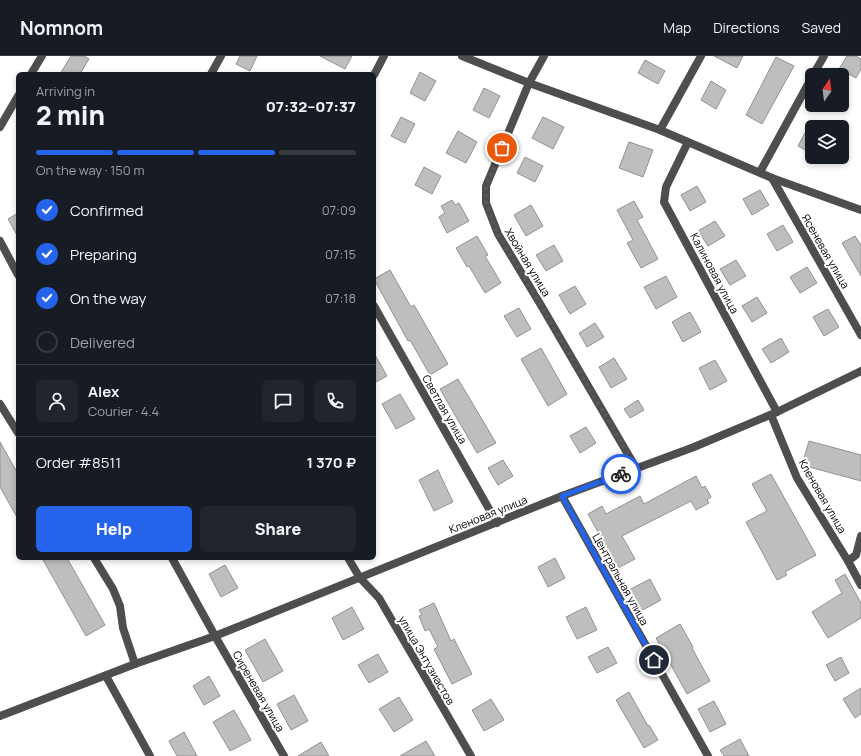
<!DOCTYPE html>
<html lang="en">
<head>
<meta charset="utf-8">
<style>
	:root { --surface:#171b24; --page:#20242c; --text:#f1f3f6; --muted:#9ea1a6; --line:#363941; --accent:#2563eb }
	body { margin:0; font-family:Manrope,sans-serif; background:var(--page); color:var(--text); height:100vh; display:flex; flex-direction:column; font-size:15px; white-space:nowrap }
	* { box-sizing:border-box; margin:0 }
	p { font-size:13px; color:var(--muted) }
	.icon { flex:none; width:22px; height:22px; fill:none; stroke:currentColor; stroke-width:2; stroke-linecap:round; stroke-linejoin:round }
	.map { position:relative; flex:1; overflow:hidden }
	.details { position:absolute; left:16px; top:16px; width:360px; height:488px; display:flex; flex-direction:column; background:var(--surface); border-radius:6px; box-shadow:0 2px 6px #0003 }
	.details>* { flex:none }
	.needle { width:26px; rotate:14deg }
	.tools { position:absolute; left:805px; top:12px; display:grid; gap:8px }
	.tools a { display:grid; place-items:center; width:44px; height:44px; border-radius:6px; background:var(--surface); box-shadow:0 2px 6px #0003; font-size:20px }
	.pin { position:absolute; display:grid; place-items:center; width:34px; height:34px; color:#fff; margin:-17px; border:2px solid #fff; border-radius:50%; box-shadow:0 1px 4px #0007 }
	.courier { position:absolute; display:grid; place-items:center; width:40px; height:40px; margin:-20px; border:3px solid #2563eb; border-radius:50%; background:#fff; color:#222; box-shadow:0 1px 5px #0007 }
	.summary em { font-style:normal; font-weight:800 }
	.summary div { display:flex; flex-direction:column-reverse }
	.summary { display:flex; align-items:center; justify-content:space-between; height:68px; padding:0 20px }
	h1 { font-size:26px; font-weight:800; line-height:30px }
	.bar { display:grid; grid-template-columns:repeat(4,1fr); gap:6px 4px; align-content:center; height:48px; padding:0 20px }
	.bar i { height:5px; border-radius:3px; background:var(--line) }
	.bar .selected { background:var(--accent) }
	.bar p { grid-column:span 4 }
	.line { display:flex; align-items:center; gap:10px; padding:0 20px; border-top:1px solid var(--line) }
	.line div { flex:1 }
	.round { display:grid; place-items:center; flex:none; width:42px; height:42px; border-radius:6px; background:var(--page) }
	ol { padding:0 20px; list-style:none }
	li { display:flex; align-items:center; gap:12px; height:44px }
	li p { margin-inline-start:auto }
	li .icon { padding:4px; border-radius:50%; background:var(--accent); color:#fff; stroke-width:4 }
	li:last-child { color:var(--muted) }
	li i { width:22px; height:22px; border:2px solid var(--line); border-radius:50% }
	.primary-button { display:flex; gap:8px; margin-top:auto; padding:8px 20px }
	.primary-button a { flex:1; height:46px; border-radius:6px; background:var(--accent); color:#fff; font-size:16px; font-weight:800; line-height:46px; text-align:center }
	.primary-button a+a { background:var(--page); color:var(--text) }
	header { display:flex; align-items:center; gap:24px; box-sizing:border-box; height:56px; padding:0 20px; background:var(--surface); border-bottom:1px solid var(--line) }
	header strong { font-size:19px }
	nav { display:flex; gap:22px; margin-inline-start:auto; font-size:14px }
	.map>svg:first-child { display:block }
	.building { fill:#bebebe; stroke:#929292 }
	.lines { fill:none; stroke-linecap:round; stroke-linejoin:round }
	.street { stroke:#4e4e4e; stroke-width:8 }
	.done { stroke:#595959; stroke-width:4; stroke-dasharray:0 7.2 }
	.route { stroke:#2563eb; stroke-width:5 }
	.labels { text-anchor:middle; dominant-baseline:central; stroke-width:4; stroke-linejoin:round; paint-order:stroke }
	.street-label { font-size:11px; fill:#000; stroke:#fff }
</style>
</head>
<body>
<header>
<strong>Nomnom</strong>
<nav><a>Map</a><a>Directions</a><a>Saved</a></nav>
</header>
<div class="map">
<svg width="861" height="700" viewBox="0 0 861 700">
	<rect width="100%" height="100%" fill="#fff"/>
	<g class="building">
		<polygon points="71,0 84,0 89,3 80,18 60,18"/>
		<polygon points="240,0 257,0 250,15 236,8"/>
		<polygon points="320,0 352,0 345,13"/>
		<polygon points="714,0 743,0 737,12"/>
		<polygon points="847,0 856,0 861,3 861,13 856,22 839,13"/>
		<polygon points="776,1 794,10 762,68 746,59"/>
		<polygon points="645,4 665,15 658,28 638,17"/>
		<polygon points="420,16 436,25 425,45 410,37"/>
		<polygon points="711,25 726,34 716,53 701,44"/>
		<polygon points="484,32 500,40 489,62 473,54"/>
		<polygon points="401,61 415,68 405,87 391,80"/>
		<polygon points="543,61 564,71 553,93 532,82"/>
		<polygon points="458,75 477,86 466,107 446,97"/>
		<polygon points="806,75 812,79 812,98 798,90"/>
		<polygon points="629,86 653,94 643,121 619,112"/>
		<polygon points="525,101 543,110 535,126 517,117"/>
		<polygon points="424,111 441,120 432,138 415,129"/>
		<polygon points="697,130 706,146 690,155 681,139"/>
		<polygon points="760,134 769,149 752,159 743,143"/>
		<polygon points="452,144 455,149 459,147 469,165 447,177 439,161 445,157 441,150"/>
		<polygon points="634,145 643,161 637,164 658,203 641,212 627,187 633,184 617,154"/>
		<polygon points="531,149 543,170 526,180 514,159"/>
		<polygon points="18,157 18,181 8,163"/>
		<polygon points="715,165 725,180 708,190 698,175"/>
		<polygon points="783,169 793,186 777,195 767,178"/>
		<polygon points="477,180 488,199 485,200 501,227 485,237 469,210 467,211 456,192"/>
		<polygon points="855,180 861,189 861,220 842,187"/>
		<polygon points="554,189 563,205 546,215 536,199"/>
		<polygon points="736,204 746,220 730,229 720,213"/>
		<polygon points="807,211 817,227 800,237 790,221"/>
		<polygon points="390,214 411,251 414,249 448,308 430,319 410,284 408,285 374,223"/>
		<polygon points="666,220 677,241 656,253 644,231"/>
		<polygon points="575,230 586,248 570,258 559,239"/>
		<polygon points="757,241 767,257 752,266 742,250"/>
		<polygon points="519,252 531,273 517,281 504,260"/>
		<polygon points="828,253 839,271 824,280 813,261"/>
		<polygon points="690,256 701,276 683,286 672,266"/>
		<polygon points="595,267 604,281 587,291 579,277"/>
		<polygon points="781,282 789,296 771,307 762,293"/>
		<polygon points="541,292 567,338 548,350 521,303"/>
		<polygon points="374,297 387,320 374,327"/>
		<polygon points="614,302 627,323 611,332 599,311"/>
		<polygon points="715,304 727,325 710,334 699,312"/>
		<polygon points="458,323 496,387 477,397 440,333"/>
		<polygon points="400,338 415,363 396,373 382,348"/>
		<polygon points="638,344 644,354 630,362 624,353"/>
		<polygon points="586,371 596,387 580,397 570,380"/>
		<polygon points="809,385 861,399 861,425 802,409"/>
		<polygon points="0,386 18,418 18,463 0,431"/>
		<polygon points="503,404 513,420 498,429 488,412"/>
		<polygon points="438,414 453,446 434,455 419,424"/>
		<polygon points="771,418 816,499 785,516 787,519 777,524 746,466 767,455 752,428"/>
		<polygon points="696,420 702,432 705,430 711,441 707,444 709,447 696,454 691,445 622,480 635,503 618,512 588,458 602,450 606,458 640,440 644,448"/>
		<polygon points="42,502 67,502 105,569 86,580"/>
		<polygon points="555,502 565,522 548,531 538,511"/>
		<polygon points="225,509 238,532 221,541 209,518"/>
		<polygon points="845,518 861,547 861,562 828,582 812,556 842,537 835,524"/>
		<polygon points="650,523 661,544 641,555 629,534"/>
		<polygon points="434,547 451,585 454,583 472,618 452,628 434,593 438,591 429,573 425,575 419,560 422,559 419,554"/>
		<polygon points="352,551 364,573 343,584 332,562"/>
		<polygon points="586,551 597,574 577,583 566,561"/>
		<polygon points="680,568 693,591 692,592 710,625 687,638 656,582"/>
		<polygon points="265,583 283,615 263,626 245,594"/>
		<polygon points="608,591 617,607 597,617 588,601"/>
		<polygon points="378,598 388,616 369,627 358,609"/>
		<polygon points="841,601 849,617 835,625 826,609"/>
		<polygon points="209,620 220,640 204,649 193,630"/>
		<polygon points="861,632 861,658 855,662 843,643"/>
		<polygon points="629,636 648,670 649,669 658,684 644,692 616,644"/>
		<polygon points="294,639 308,665 291,674 277,648"/>
		<polygon points="399,641 413,664 394,676 379,653"/>
		<polygon points="491,643 504,664 484,675 472,654"/>
		<polygon points="714,645 726,668 710,676 698,653"/>
		<polygon points="234,654 251,684 230,695 213,666"/>
		<polygon points="184,676 197,700 177,700 169,685"/>
		<polygon points="740,683 749,700 724,700 720,694"/>
		<polygon points="426,685 435,700 400,700"/>
		<polygon points="321,686 329,700 298,700"/>
	</g>
	<g class="lines">
		<g class="street">
			<polyline points="462,0 529,27 660,74 772,122 861,154"/>
			<polyline points="544,0 529,27 486,130 486,147 498,178 542,251 636,412"/>
			<polyline points="31,18 42,0"/>
			<polyline points="211,18 221,0"/>
			<polyline points="374,19 384,0"/>
			<polyline points="813,19 824,0"/>
			<polyline points="0,71 18,40"/>
			<polyline points="660,74 701,0"/>
			<polyline points="688,86 666,131 664,146 777,356"/>
			<polyline points="760,116 812,21"/>
			<polyline points="772,122 861,279"/>
			<polyline points="0,185 18,219"/>
			<polyline points="374,250 497,467"/>
			<polyline points="0,348 18,377"/>
			<polyline points="771,359 797,422 848,505 861,529"/>
			<polyline points="562,440 708,700"/>
			<polyline points="94,502 113,533 120,550 123,572 135,608"/>
			<polyline points="172,502 215,580 284,700"/>
			<polyline points="348,502 360,522 379,542 471,700"/>
			<polyline points="848,505 856,499 861,480"/>
			<polyline points="106,620 150,700"/>
			<polyline points="0,660 135,608 215,580 562,440 694,391 777,356 861,315"/>
		</g>
	</g>
	<g class="lines">
		<polyline class="done" points="502,92 486,130 486,147 498,178 557,277 636,412 621,418"/>
		<polyline class="route" points="621,418 562,440 654,604"/>
	</g>
	<g class="labels">
		<g class="street-label">
			<text transform="translate(826 195) rotate(60)">Ясеневая улица</text>
			<text transform="translate(528 206) rotate(59)">Хвойная улица</text>
			<text transform="translate(715 217) rotate(62)">Калиновая улица</text>
			<text transform="translate(445 353) rotate(60)">Светлая улица</text>
			<text transform="translate(823 440) rotate(60)">Кленовая улица</text>
			<text transform="translate(488 458) rotate(-22)">Кленовая улица</text>
			<text transform="translate(621 523) rotate(61)">Центральная улица</text>
			<text transform="translate(427 604) rotate(60)">улица Энтузиастов</text>
			<text transform="translate(259 635) rotate(60)">Сиреневая улица</text>
		</g>
	</g>
</svg>
<div class="tools">
<a><svg class="needle" viewBox="-14 -14 28 28"><path d="M0-13l5 13h-10z" fill="#e53935"/><path d="M0 13l5-13h-10z" fill="#9ea1a6"/></svg></a>
<a><svg class="icon" aria-label="layers" viewBox="0 0 24 24"><path d="M12 4l9 5-9 5-9-5zM3 14l9 5 9-5"/></svg></a>
</div>
<div class="pin" style="left:502px;top:92px;background:#ea580c"><svg class="icon" aria-label="bag" viewBox="0 0 24 24"><path d="M5 8h14l-1 12H6zM9 8a3 3 0 0 1 6 0"/></svg></div>
<div class="pin" style="left:654px;top:604px;background:#1f2937"><svg class="icon" aria-label="home" viewBox="0 0 24 24"><path d="M3 11l9-7 9 7M6 9v11h12V9"/></svg></div>
<div class="courier" style="left:621px;top:418px"><svg class="icon" aria-label="bike" viewBox="0 0 24 24"><circle cx="6" cy="16" r="4"/><circle cx="18" cy="16" r="4"/><path d="M6 16l4-8h5l3 8M10 8l3 8H6M13 5h3"/></svg></div>
<section class="details">
<div class="summary"><div><h1>2 min</h1><p>Arriving in</p></div><em>07:32–07:37</em></div>
<div class="bar"><i class="selected"></i><i class="selected"></i><i class="selected"></i><i></i><p>On the way · 150 m</p></div>
<ol>
<li><svg class="icon" aria-label="check" viewBox="0 0 24 24"><path d="M5 12l5 5 9-10"/></svg>Confirmed<p>07:09</p></li>
<li><svg class="icon" aria-label="check" viewBox="0 0 24 24"><path d="M5 12l5 5 9-10"/></svg>Preparing<p>07:15</p></li>
<li><svg class="icon" aria-label="check" viewBox="0 0 24 24"><path d="M5 12l5 5 9-10"/></svg>On the way<p>07:18</p></li>
<li><i></i>Delivered</li>
</ol>
<div class="line" style="height:72px"><a class="round"><svg class="icon" aria-label="person" viewBox="0 0 24 24"><circle cx="12" cy="8" r="4"/><path d="M4 21q1-7 8-7t8 7"/></svg></a><div><b>Alex</b><p>Courier · 4.4</p></div><a class="round"><svg class="icon" aria-label="chat" viewBox="0 0 24 24"><path d="M4 5h16v11H9l-5 4z"/></svg></a><a class="round"><svg class="icon" aria-label="phone" viewBox="0 0 24 24"><path d="M5 4h4l2 5-3 2q2 4 5 5l2-3 5 2v4C11 20 4 13 5 4z"/></svg></a></div>
<div class="line" style="height:52px"><div>Order #8511</div><b>1 370 ₽</b></div>
<div class="primary-button"><a>Help</a><a>Share</a></div>
</section>
</div>
</body>
</html>
